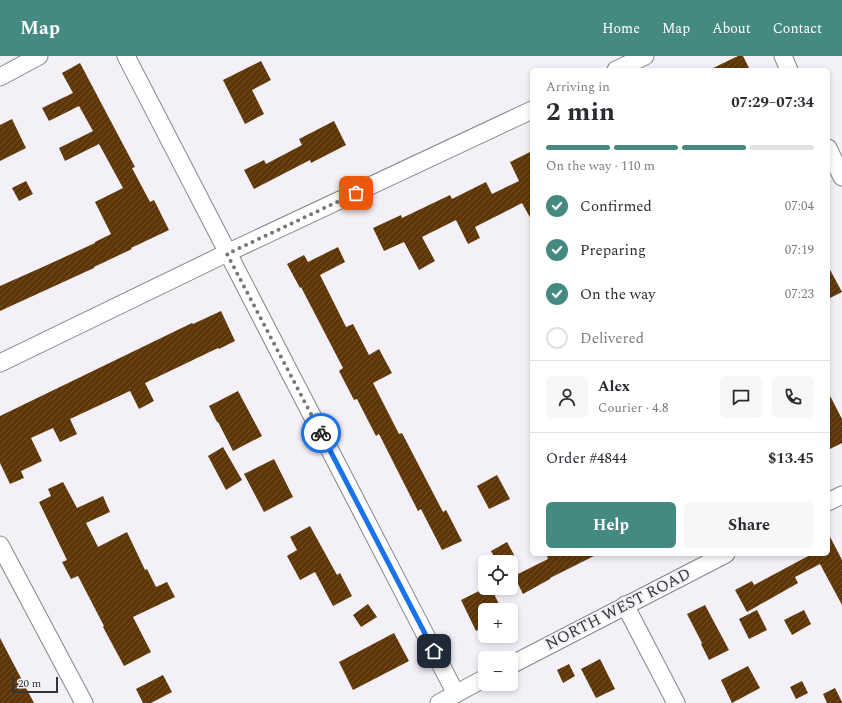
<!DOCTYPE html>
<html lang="en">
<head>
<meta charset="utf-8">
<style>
	:root { --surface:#fff; --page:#f7f7f7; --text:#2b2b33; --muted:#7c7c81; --line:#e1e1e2; --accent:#458a80 }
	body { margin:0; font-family:Spectral,serif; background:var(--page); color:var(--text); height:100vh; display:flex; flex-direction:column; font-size:15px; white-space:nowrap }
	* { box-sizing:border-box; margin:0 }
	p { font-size:13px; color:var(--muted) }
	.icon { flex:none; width:22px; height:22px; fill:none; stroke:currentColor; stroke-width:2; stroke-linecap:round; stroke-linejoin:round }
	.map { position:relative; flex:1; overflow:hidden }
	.sheet { position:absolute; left:530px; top:12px; width:300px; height:488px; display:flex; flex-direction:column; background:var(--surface); border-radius:6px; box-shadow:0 2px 6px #0003 }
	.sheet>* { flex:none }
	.controls { position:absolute; left:478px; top:499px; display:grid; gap:8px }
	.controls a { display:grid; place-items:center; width:40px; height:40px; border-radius:6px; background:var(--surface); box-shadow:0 2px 6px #0003; font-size:20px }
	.scale { position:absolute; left:12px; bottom:10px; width:46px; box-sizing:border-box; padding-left:4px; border:2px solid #353437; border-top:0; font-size:11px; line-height:14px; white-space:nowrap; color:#353437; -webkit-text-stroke:3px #f3f0f7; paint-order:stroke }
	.pin { position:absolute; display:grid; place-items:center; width:34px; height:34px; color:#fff; margin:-17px; border-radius:8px; box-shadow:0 2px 6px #0006 }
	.courier { position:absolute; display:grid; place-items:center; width:40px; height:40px; margin:-20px; border:3px solid #1a73e8; border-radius:50%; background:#fff; color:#222; box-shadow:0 1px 5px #0007 }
	.summary em { font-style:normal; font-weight:700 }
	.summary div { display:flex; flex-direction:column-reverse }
	.summary { display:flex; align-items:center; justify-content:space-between; height:68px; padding:0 16px }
	h1 { font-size:26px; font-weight:700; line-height:30px }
	.bar { display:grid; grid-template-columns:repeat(4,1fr); gap:6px 4px; align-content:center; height:48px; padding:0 16px }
	.bar i { height:5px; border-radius:3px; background:var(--line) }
	.bar .on { background:var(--accent) }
	.bar p { grid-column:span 4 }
	.line { display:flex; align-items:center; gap:10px; padding:0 16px; border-top:1px solid var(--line) }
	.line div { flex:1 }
	.round { display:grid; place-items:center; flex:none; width:42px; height:42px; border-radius:6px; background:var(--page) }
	ol { padding:0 16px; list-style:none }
	li { display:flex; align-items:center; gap:12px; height:44px }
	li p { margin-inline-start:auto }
	li .icon { padding:4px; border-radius:50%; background:var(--accent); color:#fff; stroke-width:4 }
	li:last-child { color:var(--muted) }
	li i { width:22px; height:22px; border:2px solid var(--line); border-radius:50% }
	.action { display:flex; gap:8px; margin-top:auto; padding:8px 16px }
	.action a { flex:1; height:46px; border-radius:6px; background:var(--accent); color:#fff; font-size:16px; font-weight:700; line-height:46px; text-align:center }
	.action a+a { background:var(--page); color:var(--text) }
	header { display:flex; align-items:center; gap:24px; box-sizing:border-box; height:56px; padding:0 20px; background:var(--accent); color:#fff }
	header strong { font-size:19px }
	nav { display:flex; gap:22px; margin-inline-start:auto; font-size:14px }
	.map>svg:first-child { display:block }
	.building { fill:url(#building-hatch) }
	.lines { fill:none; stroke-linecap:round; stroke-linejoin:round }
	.minor-casing { stroke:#86848b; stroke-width:19 }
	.minor { stroke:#fff; stroke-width:17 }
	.done { stroke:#78767a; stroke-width:4; stroke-dasharray:0 7.2 }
	.route { stroke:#1a73e8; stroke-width:5 }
	.labels { text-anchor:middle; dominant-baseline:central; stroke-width:4; stroke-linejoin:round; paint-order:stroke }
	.street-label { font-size:16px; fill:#353437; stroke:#f3f0f7 }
</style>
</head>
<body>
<header>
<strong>Map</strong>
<nav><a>Home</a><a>Map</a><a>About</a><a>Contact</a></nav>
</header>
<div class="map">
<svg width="842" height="647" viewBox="0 0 842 647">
	<defs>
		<pattern id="building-hatch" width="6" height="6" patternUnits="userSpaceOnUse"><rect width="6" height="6" fill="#5e3605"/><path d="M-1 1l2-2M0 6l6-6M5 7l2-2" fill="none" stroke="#72522b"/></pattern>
	</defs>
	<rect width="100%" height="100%" fill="#f3f0f7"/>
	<g class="building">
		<polygon points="738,0 743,0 750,14 709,14"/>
		<polygon points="261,5 271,24 252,34 264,58 245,68 223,24"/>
		<polygon points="80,7 135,111 132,112 150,146 154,144 169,174 131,192 132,193 94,211 94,212 0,255 0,230 45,210 95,187 95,186 111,178 95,146 123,132 99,88 65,105 59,92 93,75 79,50 49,65 42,52 73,37 62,17"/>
		<polygon points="12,63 26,92 0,105 0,69"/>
		<polygon points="334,65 346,89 311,107 310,104 254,133 244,114 264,104 266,108 302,89 299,83"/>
		<polygon points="532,95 532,165 522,147 475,171 480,182 468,188 456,164 422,181 435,205 419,214 404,186 384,195 373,172 401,159 402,162 450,139 452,143 486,126 492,138 519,125 510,106"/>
		<polygon points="26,125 33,138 19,145 12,132"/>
		<polygon points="338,191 345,206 320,219 346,271 353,268 369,299 379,293 392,317 373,327 399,378 402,377 443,456 446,454 462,485 442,494 421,453 418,455 379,378 376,380 357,343 354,344 339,315 343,312 301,231 300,232 287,208 304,199 308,206"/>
		<polygon points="828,210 842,236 828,243"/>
		<polygon points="221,255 235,285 219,293 218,292 145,327 154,345 139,353 130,335 70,363 77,378 60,386 53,372 31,382 42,405 21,415 24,422 10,428 0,407 0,360 192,267 193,268"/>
		<polygon points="238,335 262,380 233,395 218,366 217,366 209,350"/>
		<polygon points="828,336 842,363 842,387 828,394"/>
		<polygon points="223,391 242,424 226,434 208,400"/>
		<polygon points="274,403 293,441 264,456 244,418"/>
		<polygon points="497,419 510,443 489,453 477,430"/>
		<polygon points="63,426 77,452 103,440 110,456 86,467 98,491 127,476 145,514 147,513 156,531 167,526 175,541 133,561 151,596 124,610 103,571 104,570 78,520 71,523 62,506 67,504 39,446 51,440 48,433"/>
		<polygon points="310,470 337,519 340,517 352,540 333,550 315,516 300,524 287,500 297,494 290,481"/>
		<polygon points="828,477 839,498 840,498 839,498 842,504 842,549 820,508 795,521 798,527 747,556 735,534 752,525 754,529 812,498 828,498"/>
		<polygon points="507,486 518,506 497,506 491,495"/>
		<polygon points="546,498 598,498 550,522 550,523 523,538 514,520 548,503"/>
		<polygon points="485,532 491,532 502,554 485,554 485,570 476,575 461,544"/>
		<polygon points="368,548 377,561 361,571 353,559"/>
		<polygon points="705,549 729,594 709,604 701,588 702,587 687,558"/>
		<polygon points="757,554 767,574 749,583 739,563"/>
		<polygon points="804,554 811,568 792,579 784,564"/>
		<polygon points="394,577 409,605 353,634 339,606"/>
		<polygon points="0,582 34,647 0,647"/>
		<polygon points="600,603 615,633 596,642 581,613"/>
		<polygon points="569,608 575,620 563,627 557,614"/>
		<polygon points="748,610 760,632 732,647 721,624"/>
		<polygon points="163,619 172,636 151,647 143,647 136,633"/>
		<polygon points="802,625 808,637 796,643 790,631"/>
		<polygon points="835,632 842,646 842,647 827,647 823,638"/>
	</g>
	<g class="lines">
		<defs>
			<g id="minor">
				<polyline points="126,0 456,638"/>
				<polyline points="783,0 789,14"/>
				<polyline points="616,14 645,0"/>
				<polyline points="0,21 39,0"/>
				<polyline points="828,92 842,121"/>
				<polyline points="0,307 227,197 532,54"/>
				<polyline points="828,446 842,439"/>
				<polyline points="0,489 84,647"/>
				<polyline points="625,549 676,647"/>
				<polyline points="511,609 726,498"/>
				<polyline points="439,647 485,622"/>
			</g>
		</defs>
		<use href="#minor" class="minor-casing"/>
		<use href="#minor" class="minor"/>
	</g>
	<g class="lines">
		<polyline class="done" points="321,377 227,198 356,137"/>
		<polyline class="route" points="321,377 434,595"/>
	</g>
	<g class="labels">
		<g class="street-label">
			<text transform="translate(618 553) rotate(-27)">NORTH WEST ROAD</text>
		</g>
	</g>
</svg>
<div class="controls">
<a><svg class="icon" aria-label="locate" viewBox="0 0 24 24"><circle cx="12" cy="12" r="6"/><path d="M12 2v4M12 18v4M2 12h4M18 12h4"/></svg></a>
<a>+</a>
<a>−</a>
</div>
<div class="scale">20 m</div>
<div class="pin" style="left:356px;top:137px;background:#ea580c"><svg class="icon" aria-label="bag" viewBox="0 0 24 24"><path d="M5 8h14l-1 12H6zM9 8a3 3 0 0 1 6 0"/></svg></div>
<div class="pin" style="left:434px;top:595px;background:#1f2937"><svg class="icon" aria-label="home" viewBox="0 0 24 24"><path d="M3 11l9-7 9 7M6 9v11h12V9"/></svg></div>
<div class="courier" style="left:321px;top:377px"><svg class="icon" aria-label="bike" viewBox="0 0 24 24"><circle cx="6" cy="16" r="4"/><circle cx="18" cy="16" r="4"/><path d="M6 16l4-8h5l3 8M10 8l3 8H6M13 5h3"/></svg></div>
<section class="sheet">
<div class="summary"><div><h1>2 min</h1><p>Arriving in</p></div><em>07:29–07:34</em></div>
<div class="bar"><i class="on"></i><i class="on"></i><i class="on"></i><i></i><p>On the way · 110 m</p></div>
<ol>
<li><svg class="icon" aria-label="check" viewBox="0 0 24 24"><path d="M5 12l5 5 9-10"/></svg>Confirmed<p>07:04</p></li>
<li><svg class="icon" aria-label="check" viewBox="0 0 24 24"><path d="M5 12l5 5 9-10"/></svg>Preparing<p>07:19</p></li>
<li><svg class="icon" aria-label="check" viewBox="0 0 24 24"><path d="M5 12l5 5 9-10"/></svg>On the way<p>07:23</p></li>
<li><i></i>Delivered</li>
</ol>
<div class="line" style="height:72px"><a class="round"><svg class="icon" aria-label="person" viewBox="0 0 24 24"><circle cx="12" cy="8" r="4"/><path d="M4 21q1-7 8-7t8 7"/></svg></a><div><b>Alex</b><p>Courier · 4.8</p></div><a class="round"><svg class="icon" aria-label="chat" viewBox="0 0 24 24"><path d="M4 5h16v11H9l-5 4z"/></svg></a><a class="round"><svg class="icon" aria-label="phone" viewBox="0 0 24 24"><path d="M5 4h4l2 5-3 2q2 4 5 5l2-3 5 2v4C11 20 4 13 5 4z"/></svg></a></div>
<div class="line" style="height:52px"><div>Order #4844</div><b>$13.45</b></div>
<div class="action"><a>Help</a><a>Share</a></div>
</section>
</div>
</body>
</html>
